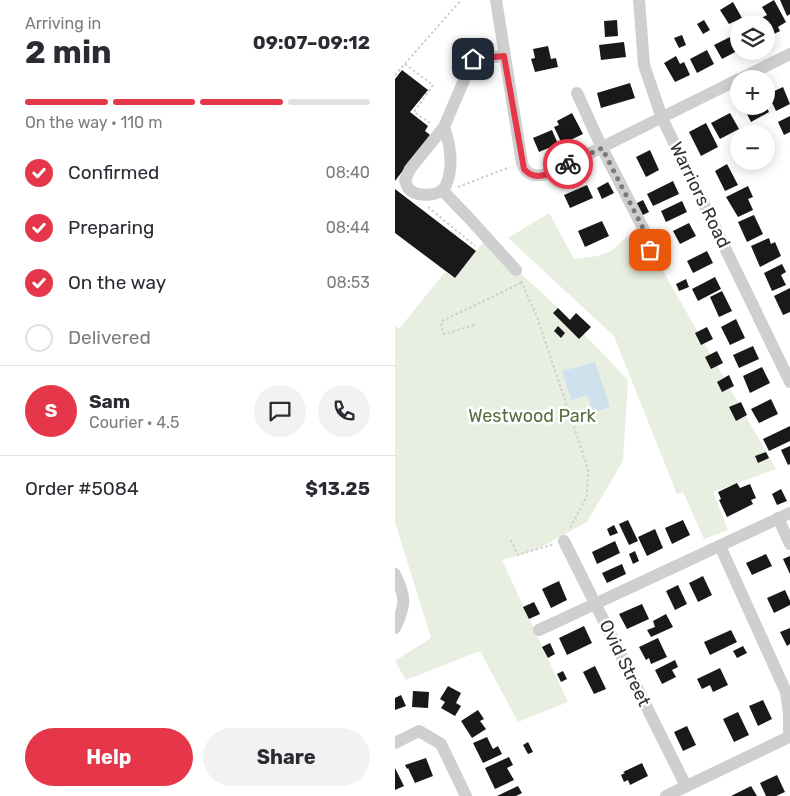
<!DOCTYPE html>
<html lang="en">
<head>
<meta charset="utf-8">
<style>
	:root { --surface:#fff; --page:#f2f2f3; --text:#2b2b33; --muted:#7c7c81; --line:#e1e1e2; --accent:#e6364a }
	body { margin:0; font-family:Rubik,sans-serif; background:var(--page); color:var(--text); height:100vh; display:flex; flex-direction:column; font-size:19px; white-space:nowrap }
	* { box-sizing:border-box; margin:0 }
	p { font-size:16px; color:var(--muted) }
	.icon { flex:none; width:28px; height:28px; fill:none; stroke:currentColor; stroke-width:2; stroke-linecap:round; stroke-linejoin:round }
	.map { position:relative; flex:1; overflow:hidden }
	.panel { display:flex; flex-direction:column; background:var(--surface); width:395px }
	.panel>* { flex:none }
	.tools { position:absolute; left:335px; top:15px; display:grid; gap:10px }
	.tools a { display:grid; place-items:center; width:45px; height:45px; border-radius:50%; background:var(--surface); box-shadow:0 2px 12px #0003; font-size:25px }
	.pin { position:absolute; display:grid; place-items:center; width:42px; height:42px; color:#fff; margin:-21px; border-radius:10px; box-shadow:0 2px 8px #0006 }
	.courier { position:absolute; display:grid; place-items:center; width:50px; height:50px; margin:-25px; border:4px solid #e6364a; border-radius:50%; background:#fff; color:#222; box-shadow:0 1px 6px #0007 }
	.overview em { font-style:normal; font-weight:700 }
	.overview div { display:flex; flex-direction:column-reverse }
	.overview { display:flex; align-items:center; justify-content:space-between; height:85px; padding:0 25px }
	h1 { font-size:32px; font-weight:700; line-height:38px }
	.bar { display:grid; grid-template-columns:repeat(4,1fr); gap:8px 5px; align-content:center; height:60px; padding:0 25px }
	.bar i { height:6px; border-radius:4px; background:var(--line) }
	.bar .active { background:var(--accent) }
	.bar p { grid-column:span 4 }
	.line { display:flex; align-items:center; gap:12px; padding:0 25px; border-top:1px solid var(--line) }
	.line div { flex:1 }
	.round { display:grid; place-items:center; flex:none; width:52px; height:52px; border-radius:26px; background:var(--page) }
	ol { padding:0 25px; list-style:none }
	li { display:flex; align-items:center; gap:15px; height:55px }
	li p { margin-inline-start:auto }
	li .icon { padding:5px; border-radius:50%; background:var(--accent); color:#fff; stroke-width:4 }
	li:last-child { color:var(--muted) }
	li i { width:28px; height:28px; border:2px solid var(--line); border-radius:50% }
	.primary-button { display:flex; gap:10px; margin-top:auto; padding:10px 25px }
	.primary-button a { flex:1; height:58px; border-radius:30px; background:var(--accent); color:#fff; font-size:20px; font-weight:700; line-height:58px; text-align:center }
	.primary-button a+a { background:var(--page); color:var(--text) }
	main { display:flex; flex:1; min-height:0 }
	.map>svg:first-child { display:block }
	.green { fill:#e8eee0 }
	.water { fill:#cde2ed }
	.building { fill:#191919 }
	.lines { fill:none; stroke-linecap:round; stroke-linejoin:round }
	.path { stroke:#cfcfcf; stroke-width:2; stroke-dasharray:2.5 2.5; stroke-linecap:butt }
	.minor { stroke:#cfcfcf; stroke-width:12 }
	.done { stroke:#7a7a7a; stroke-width:5; stroke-dasharray:0 9 }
	.route { stroke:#e6364a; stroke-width:6 }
	.labels { text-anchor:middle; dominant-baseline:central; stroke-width:5; stroke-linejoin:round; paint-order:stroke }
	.street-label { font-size:18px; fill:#323232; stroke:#fff }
	.park-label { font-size:18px; fill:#566e3e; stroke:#fff }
</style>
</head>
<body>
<main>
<section class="panel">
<div class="overview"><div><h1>2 min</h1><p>Arriving in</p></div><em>09:07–09:12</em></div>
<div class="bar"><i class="active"></i><i class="active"></i><i class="active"></i><i></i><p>On the way · 110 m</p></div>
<ol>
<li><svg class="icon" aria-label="check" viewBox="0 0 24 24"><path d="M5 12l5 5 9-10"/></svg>Confirmed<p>08:40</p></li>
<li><svg class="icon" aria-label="check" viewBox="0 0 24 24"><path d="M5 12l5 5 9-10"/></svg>Preparing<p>08:44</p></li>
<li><svg class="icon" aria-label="check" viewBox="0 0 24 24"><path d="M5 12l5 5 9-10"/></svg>On the way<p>08:53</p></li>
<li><i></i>Delivered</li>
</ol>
<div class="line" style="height:90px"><b class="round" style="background:var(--accent);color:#fff">S</b><div><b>Sam</b><p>Courier · 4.5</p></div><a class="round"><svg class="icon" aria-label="chat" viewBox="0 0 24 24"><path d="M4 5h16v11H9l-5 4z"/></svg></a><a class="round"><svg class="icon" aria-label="phone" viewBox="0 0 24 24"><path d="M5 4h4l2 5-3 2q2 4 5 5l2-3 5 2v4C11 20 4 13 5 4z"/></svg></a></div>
<div class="line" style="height:65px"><div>Order #5084</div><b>$13.25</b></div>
<div class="primary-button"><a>Help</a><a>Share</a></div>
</section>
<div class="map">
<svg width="395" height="796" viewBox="0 0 395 796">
	<rect width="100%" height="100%" fill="#fff"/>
	<g class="green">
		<polygon points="154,213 179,259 203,256 216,251 243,227 381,469 318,492 333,530 309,539 288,492 282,494 219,336 113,238"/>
		<polygon points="90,240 175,319 182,313 196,327 189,334 233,380 228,461 192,522 141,550 107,560 173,702 123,722 85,651 11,680 0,661 36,638 0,522 0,326 4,329 50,272 60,278"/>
	</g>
	<polygon class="water" points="200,362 215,407 198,413 192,395 176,400 167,371"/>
	<g class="building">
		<polygon points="379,0 391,22 383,27 385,31 375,36 371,30 371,24 368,24 365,19 372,15 367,7"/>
		<polygon points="385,0 395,0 395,14 392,16"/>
		<polygon points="338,2 347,18 334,24 325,10"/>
		<polygon points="222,20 223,36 210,37 209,21"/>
		<polygon points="309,20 315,30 308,34 302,24"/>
		<polygon points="287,35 291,45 284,48 279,38"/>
		<polygon points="337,36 344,50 327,59 319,45"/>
		<polygon points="229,42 231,57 206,60 204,45"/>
		<polygon points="153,46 156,59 161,58 163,67 140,72 136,59 140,58 138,49"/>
		<polygon points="312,50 319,64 302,73 295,59"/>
		<polygon points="281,56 285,64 289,62 295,75 280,82 269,63"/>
		<polygon points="7,70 33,90 15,112 33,126 30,131 35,135 0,181 0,79"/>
		<polygon points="235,83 240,98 206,108 202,93"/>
		<polygon points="388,87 395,104 381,111 373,94"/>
		<polygon points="348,106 371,106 374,112 356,122"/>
		<polygon points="177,113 188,134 167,144 159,127 164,125 162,121"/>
		<polygon points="335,113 344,129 325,139 316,123"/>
		<polygon points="395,116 395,132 389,135 383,122"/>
		<polygon points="311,123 323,147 306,156 294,132"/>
		<polygon points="157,130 163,144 144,152 138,138"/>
		<polygon points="255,150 264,170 251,177 241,157"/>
		<polygon points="332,164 343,185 330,191 320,171"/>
		<polygon points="278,181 284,194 258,206 252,194"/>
		<polygon points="213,182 219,193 207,199 202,188"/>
		<polygon points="192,185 198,198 175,208 169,195"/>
		<polygon points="353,186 358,197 353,199 358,210 343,217 331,197"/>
		<polygon points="0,189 81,251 60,278 0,233"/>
		<polygon points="248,200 254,212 244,217 238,205"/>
		<polygon points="287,201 292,212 271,222 266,211"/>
		<polygon points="359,215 368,234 352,242 343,222"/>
		<polygon points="207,221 214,236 190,247 183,231"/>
		<polygon points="294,223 301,236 285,244 278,231"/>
		<polygon points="374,238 376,244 380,242 386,256 365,267 356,246"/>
		<polygon points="312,251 318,263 298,273 292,261"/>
		<polygon points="387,264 391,272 386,275 391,285 377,291 369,273"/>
		<polygon points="320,277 326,289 303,301 297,289"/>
		<polygon points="291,279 294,287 284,291 281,284"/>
		<polygon points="395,288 395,312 388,315 379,296"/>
		<polygon points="327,291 337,311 324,317 315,297"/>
		<polygon points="163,308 175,320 181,313 196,327 184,339 158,313"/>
		<polygon points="341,319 350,338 335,345 326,327"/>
		<polygon points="163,326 170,333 166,338 159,331"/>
		<polygon points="312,327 318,339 306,345 300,333"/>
		<polygon points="358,346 364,359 344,368 338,355"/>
		<polygon points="322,351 328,363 316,369 310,357"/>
		<polygon points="367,367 375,383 355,393 348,376"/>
		<polygon points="334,375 339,386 327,392 322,382"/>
		<polygon points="376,399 383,414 364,423 356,409"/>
		<polygon points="346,402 352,415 341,421 334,407"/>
		<polygon points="395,426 395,441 374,451 368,439"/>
		<polygon points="395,446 395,464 393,465 386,450"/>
		<polygon points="371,452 374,458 363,463 360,456"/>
		<polygon points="342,483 345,488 355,484 361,498 356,500 358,504 332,517 324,500 326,499 323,492"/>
		<polygon points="386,489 392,501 382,505 377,494"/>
		<polygon points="233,520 243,541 234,545 224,524"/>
		<polygon points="288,520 295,535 277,544 270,528"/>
		<polygon points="219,525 223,533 215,536 212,529"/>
		<polygon points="260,529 268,548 252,556 243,537"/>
		<polygon points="220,541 225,553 202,564 197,552"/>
		<polygon points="240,551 244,561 238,564 234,554"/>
		<polygon points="371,554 377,566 357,575 351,563"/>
		<polygon points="395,556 395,574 388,559"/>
		<polygon points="227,564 231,574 212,583 207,573"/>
		<polygon points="308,576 317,595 303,602 294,583"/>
		<polygon points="164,581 172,600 156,608 147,589"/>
		<polygon points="283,585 292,604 280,610 271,591"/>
		<polygon points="390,590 395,601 395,605 379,613 372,598"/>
		<polygon points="139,602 145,614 134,619 128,607"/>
		<polygon points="247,604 254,619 232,629 224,614"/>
		<polygon points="271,614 278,627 256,637 252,630 260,627 258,621"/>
		<polygon points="189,626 197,643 172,655 164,638"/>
		<polygon points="395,628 395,644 392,646 385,632"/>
		<polygon points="336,630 342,642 315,655 309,642"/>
		<polygon points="263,638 272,657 256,664 254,658 251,660 244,647"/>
		<polygon points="155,643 160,654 153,658 147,647"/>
		<polygon points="348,646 352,653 342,658 338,651"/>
		<polygon points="280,660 283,667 277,670 281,677 267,684 260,670"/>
		<polygon points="200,666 211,689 199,694 188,672"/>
		<polygon points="325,668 333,685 318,692 315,685 307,689 302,679"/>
		<polygon points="168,671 172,679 166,682 162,674"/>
		<polygon points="53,686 66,693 61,703 66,706 60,716 46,708 50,702 45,699"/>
		<polygon points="18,691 34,692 33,708 17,707"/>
		<polygon points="6,695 11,706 0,710 0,698"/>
		<polygon points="368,700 377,719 363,726 354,706"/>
		<polygon points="83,710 89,719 85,721 91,729 77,738 66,721"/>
		<polygon points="343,712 354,735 339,742 328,719"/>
		<polygon points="292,726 301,745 288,751 279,732"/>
		<polygon points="92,737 98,749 103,746 107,754 88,763 78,743"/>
		<polygon points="133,742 138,752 133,754 128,745"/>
		<polygon points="114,757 118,765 112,768 119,780 100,789 90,768"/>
		<polygon points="31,758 38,776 20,783 13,768 12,769 10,765"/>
		<polygon points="247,763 253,776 235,785 233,780 229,782 226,775 230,773 228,772"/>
		<polygon points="0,768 9,786 0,790"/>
		<polygon points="382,775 390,792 381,796 371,796 365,783"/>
		<polygon points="123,786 127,793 121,796 102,796"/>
		<polygon points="356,786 362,796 336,796"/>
	</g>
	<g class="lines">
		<g class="path">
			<polyline points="10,64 38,85 19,112 35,123"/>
			<polyline points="0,75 66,0"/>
			<polyline points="63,187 115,167"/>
			<polyline points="33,207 80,246"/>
			<polyline points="126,281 142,317 193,469 192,496 174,530"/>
			<polyline points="79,325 49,334 46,327 47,321 126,283"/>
			<polyline points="116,540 123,555 159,544"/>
		</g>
		<g class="minor">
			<path d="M101,0L127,163C131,176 140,177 153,174L344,79"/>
			<polyline points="244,0 249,65 267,118 395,382"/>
			<polyline points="345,79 395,54"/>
			<polyline points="182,93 207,148 249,230 255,250"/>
			<path d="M49,127C55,144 59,166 51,185C46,197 21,198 13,188C12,185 11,183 10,180L15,169L49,127L78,59L109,56"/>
			<polyline points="47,190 74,218 121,270"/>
			<polyline points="383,518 395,544"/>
			<polyline points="169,541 291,786"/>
			<polyline points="325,546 391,692 394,715 394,737"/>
			<path d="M0,574C11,597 11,605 0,628"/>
			<polyline points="144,630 395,513"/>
			<polyline points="0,743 24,731 46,744 71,796"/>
			<polyline points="271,796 394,737"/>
		</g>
	</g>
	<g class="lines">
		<polyline class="done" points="173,164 207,148 249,230 255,250"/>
		<path class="route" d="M78,59L109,56L129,169C142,184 159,171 173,164"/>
	</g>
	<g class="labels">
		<g class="street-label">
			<text transform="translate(305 195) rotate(64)">Warriors Road</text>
			<text transform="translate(230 663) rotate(64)">Ovid Street</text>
		</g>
		<g class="park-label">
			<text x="137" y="416">Westwood Park</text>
		</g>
	</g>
</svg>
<div class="tools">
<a><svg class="icon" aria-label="layers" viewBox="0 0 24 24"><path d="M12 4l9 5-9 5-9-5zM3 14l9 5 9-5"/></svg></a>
<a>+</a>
<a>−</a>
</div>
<div class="pin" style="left:255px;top:250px;background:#ea580c"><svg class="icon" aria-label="bag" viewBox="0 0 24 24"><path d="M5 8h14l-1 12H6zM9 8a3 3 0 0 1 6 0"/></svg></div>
<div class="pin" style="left:78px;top:59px;background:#1f2937"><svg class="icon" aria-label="home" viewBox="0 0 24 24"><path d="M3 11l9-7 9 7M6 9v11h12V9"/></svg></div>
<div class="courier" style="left:173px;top:164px"><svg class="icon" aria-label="bike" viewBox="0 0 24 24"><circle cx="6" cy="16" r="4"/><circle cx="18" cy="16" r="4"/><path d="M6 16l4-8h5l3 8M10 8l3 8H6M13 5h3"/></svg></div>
</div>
</main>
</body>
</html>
